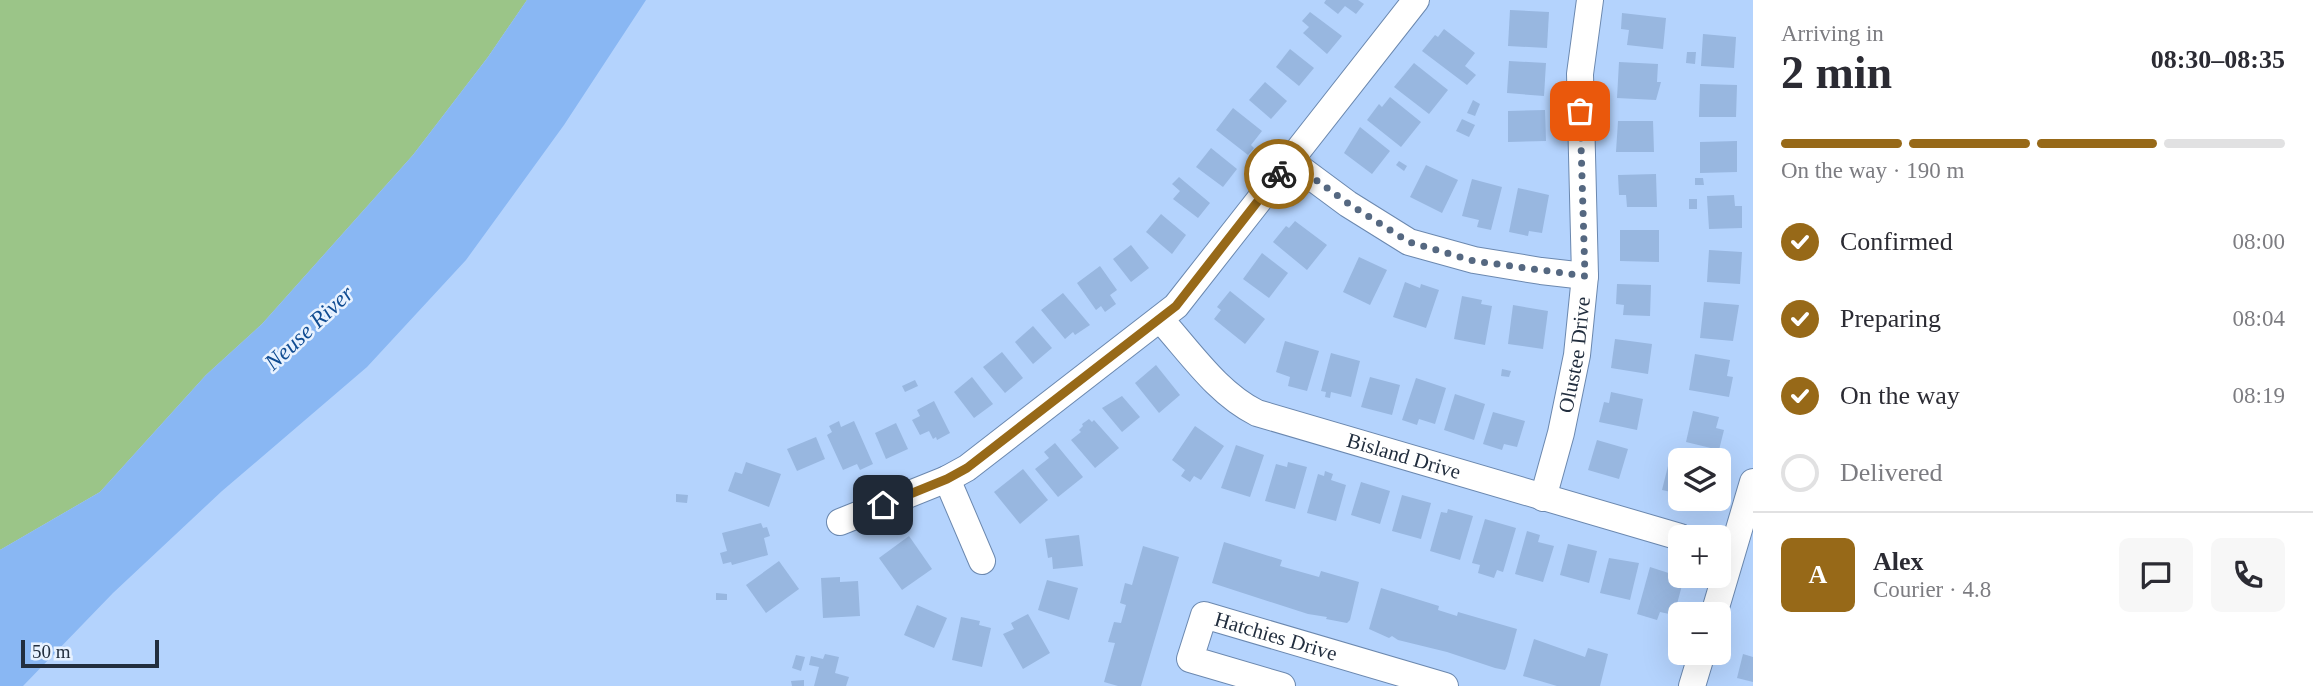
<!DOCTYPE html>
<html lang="en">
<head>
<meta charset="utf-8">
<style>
	:root { --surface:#fff; --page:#f7f7f7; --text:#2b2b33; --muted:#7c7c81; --line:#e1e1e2; --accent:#976918 }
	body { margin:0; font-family:"Times New Roman",serif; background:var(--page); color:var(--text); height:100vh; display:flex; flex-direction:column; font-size:26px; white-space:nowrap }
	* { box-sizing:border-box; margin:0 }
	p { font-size:23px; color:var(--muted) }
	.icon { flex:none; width:38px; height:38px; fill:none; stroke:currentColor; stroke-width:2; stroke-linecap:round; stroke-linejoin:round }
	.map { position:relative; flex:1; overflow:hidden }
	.side { display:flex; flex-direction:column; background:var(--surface); width:560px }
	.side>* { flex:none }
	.controls { position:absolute; left:1668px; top:448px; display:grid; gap:14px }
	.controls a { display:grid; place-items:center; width:63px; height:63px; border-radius:10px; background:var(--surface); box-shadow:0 7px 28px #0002; font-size:35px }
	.scale { position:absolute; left:21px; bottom:18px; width:138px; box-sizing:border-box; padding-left:7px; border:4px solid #222e3e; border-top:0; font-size:19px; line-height:24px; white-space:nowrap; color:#222e3e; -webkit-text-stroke:5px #e8f2ff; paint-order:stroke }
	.pin { position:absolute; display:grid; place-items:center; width:60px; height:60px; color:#fff; margin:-30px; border-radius:14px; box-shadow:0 4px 10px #0006 }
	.courier { position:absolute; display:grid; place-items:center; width:70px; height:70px; margin:-35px; border:5px solid #976918; border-radius:50%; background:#fff; color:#222; box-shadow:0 2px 9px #0007 }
	.overview em { font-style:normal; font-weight:600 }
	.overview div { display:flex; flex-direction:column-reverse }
	.overview { display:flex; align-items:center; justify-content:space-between; height:119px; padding:0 28px }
	h1 { font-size:46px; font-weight:600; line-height:52px }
	.bar { display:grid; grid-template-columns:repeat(4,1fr); gap:10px 7px; align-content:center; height:84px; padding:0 28px }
	.bar i { height:9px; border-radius:5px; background:var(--line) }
	.bar .on { background:var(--accent) }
	.bar p { grid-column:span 4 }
	.line { display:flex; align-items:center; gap:18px; padding:0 28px; border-top:2px solid var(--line) }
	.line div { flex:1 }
	.round { display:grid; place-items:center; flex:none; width:74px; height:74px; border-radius:10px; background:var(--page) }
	ol { padding:0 28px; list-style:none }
	li { display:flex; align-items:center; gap:21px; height:77px }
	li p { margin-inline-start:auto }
	li .icon { padding:7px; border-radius:50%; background:var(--accent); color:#fff; stroke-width:4 }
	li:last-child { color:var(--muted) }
	li i { width:38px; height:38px; border:4px solid var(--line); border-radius:50% }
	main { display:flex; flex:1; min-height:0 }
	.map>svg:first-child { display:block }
	.green { fill:#9bc588 }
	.water { fill:#89b7f3 }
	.building { fill:#98b7e0 }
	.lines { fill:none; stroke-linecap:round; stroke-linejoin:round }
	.minor-casing { stroke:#6b88af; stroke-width:28 }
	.minor { stroke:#fff; stroke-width:26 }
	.done { stroke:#556881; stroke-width:7; stroke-dasharray:0 12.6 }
	.route { stroke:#976918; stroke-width:9 }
	.labels { text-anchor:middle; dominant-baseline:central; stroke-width:5; stroke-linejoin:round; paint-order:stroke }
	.street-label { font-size:21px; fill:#222e3e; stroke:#e8f2ff }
	.water-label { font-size:23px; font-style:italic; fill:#104c92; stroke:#e8f2ff }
</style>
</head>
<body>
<main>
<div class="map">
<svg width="1753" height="686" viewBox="0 0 1753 686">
	<rect width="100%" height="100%" fill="#b4d3fd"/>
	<polygon class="green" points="0,0 527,0 488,57 413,155 262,324 206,375 100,492 0,550"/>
	<polygon class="water" points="527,0 646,0 564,125 466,260 367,367 222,491 113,593 23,686 0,686 0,550 100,492 206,375 262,324 413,155 488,57"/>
	<g class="building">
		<polygon points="1326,0 1358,0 1364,4 1356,14 1345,6 1338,14 1324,3"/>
		<polygon points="1510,10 1549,12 1547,48 1508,46"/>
		<polygon points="1310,12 1342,36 1327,54 1303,33 1309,27 1302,21"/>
		<polygon points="1622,13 1666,18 1663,49 1627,45 1629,30 1621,29"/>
		<polygon points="1444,29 1475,53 1465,66 1476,75 1467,85 1422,51 1435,35 1438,37"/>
		<polygon points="1703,34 1736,37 1734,68 1701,66"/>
		<polygon points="1290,49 1314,68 1299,86 1276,67"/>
		<polygon points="1687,52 1696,52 1695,64 1686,63"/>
		<polygon points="1509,61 1546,63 1544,96 1507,93"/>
		<polygon points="1619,62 1658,64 1657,82 1661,82 1656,100 1617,98"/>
		<polygon points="1414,63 1448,90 1429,114 1394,87"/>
		<polygon points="1265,82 1287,101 1271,119 1249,100"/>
		<polygon points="1700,84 1737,85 1736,117 1699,117"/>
		<polygon points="1390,97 1421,122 1401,147 1367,120 1379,104 1382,107"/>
		<polygon points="1473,100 1480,104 1475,116 1467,113"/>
		<polygon points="1233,108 1262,131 1251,145 1254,148 1248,155 1216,130"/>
		<polygon points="1545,110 1546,141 1508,142 1508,111"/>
		<polygon points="1462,119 1475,125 1469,137 1456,131"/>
		<polygon points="1618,121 1653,121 1654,152 1616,152"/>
		<polygon points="1360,127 1390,151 1372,174 1344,153"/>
		<polygon points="1737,141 1737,172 1700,173 1700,142"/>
		<polygon points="1211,148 1237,169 1223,187 1196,167"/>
		<polygon points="1399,161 1407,166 1404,171 1396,165"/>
		<polygon points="1426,165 1458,180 1442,213 1410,197"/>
		<polygon points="1656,174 1657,207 1627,207 1626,195 1619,195 1618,175"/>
		<polygon points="1179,177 1210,203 1198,218 1173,199 1180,191 1172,184"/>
		<polygon points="1695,178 1703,178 1704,185 1695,185"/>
		<polygon points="1472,179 1502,187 1491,230 1477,227 1479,220 1462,216"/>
		<polygon points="1518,188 1549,195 1542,233 1529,231 1528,236 1509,232"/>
		<polygon points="1734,195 1735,206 1742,206 1742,228 1709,229 1707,196"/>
		<rect x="1689" y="199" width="8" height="10"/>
		<polygon points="1161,214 1186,235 1172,254 1146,232"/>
		<polygon points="1295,221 1327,245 1307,270 1273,242 1286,226 1289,228"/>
		<polygon points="1620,230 1659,230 1659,262 1620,261"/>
		<polygon points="1131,245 1149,268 1131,282 1113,259"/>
		<polygon points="1709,250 1742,252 1740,284 1707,282"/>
		<polygon points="1262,253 1288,273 1269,298 1243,279"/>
		<polygon points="1359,257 1387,270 1370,305 1343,292"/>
		<polygon points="1100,266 1117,290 1110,295 1116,304 1105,312 1101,306 1096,310 1077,283"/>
		<polygon points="1405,282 1420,288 1421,284 1439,290 1426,328 1393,317"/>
		<polygon points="1617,284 1651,285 1650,316 1623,315 1624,305 1616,304"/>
		<polygon points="1230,291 1265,319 1245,344 1214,319 1221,310 1217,307"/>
		<polygon points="1063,293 1090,325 1075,335 1073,332 1065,339 1041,310"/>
		<polygon points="1462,296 1482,300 1481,304 1492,306 1485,345 1454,339"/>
		<polygon points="1704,302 1739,305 1733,341 1700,338"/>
		<polygon points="1513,305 1548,311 1543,349 1508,344"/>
		<polygon points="1033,326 1052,348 1033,364 1015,342"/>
		<polygon points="1615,339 1652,344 1648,374 1611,368"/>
		<polygon points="1285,341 1319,351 1307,391 1288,386 1290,377 1276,372"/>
		<polygon points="1002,352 1023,378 1005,393 983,367"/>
		<polygon points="1331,353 1360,361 1351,397 1331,392 1330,398 1325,397 1326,392 1321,391"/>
		<polygon points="1695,354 1730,360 1727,376 1733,377 1729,397 1689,390"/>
		<polygon points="1156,365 1180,395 1159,413 1135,383"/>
		<polygon points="1502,369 1511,371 1509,377 1501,376"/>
		<polygon points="972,377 993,404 974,418 954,392"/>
		<polygon points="1370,377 1400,385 1392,415 1361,407"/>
		<polygon points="1416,378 1446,388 1435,424 1419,419 1417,425 1402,420"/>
		<polygon points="915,380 918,386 905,392 902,386"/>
		<polygon points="1611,392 1643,399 1637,430 1599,422 1604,402 1609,403"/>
		<polygon points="1455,394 1485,404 1474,440 1444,430"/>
		<polygon points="1122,396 1140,417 1122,432 1102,408"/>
		<polygon points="934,401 950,433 937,440 936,437 933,439 929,431 920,435 912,420 920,416 917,410"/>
		<polygon points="1693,411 1719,417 1716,428 1724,430 1719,450 1686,442"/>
		<polygon points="1493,412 1525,421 1517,447 1504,444 1502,450 1483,444"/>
		<polygon points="1089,419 1092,422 1094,420 1119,448 1095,468 1071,440 1081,432 1079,430 1083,426 1082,424"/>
		<polygon points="839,421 841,427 854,421 873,464 860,470 857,464 843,470 827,435 832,432 829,426"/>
		<polygon points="896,423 908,449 886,459 875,433"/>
		<polygon points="1195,426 1224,446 1201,480 1194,476 1190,482 1181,476 1185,470 1172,460"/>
		<polygon points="816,437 825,459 797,471 787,449"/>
		<polygon points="1597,440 1628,449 1619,479 1588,470"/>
		<polygon points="1055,443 1083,477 1058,497 1035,469 1049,458 1044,452"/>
		<polygon points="1236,445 1264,455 1250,497 1221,488"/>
		<polygon points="1670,458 1680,461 1680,494 1662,490"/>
		<polygon points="746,462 781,474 769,507 728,491 735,472 742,474"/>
		<polygon points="1288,462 1307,467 1295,509 1265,501 1276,464 1287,467"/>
		<polygon points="1023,469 1048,500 1020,524 994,492"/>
		<polygon points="1325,471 1333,474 1331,480 1346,485 1336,521 1307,513 1318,474 1324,476"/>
		<polygon points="1361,482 1390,491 1380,524 1351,515"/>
		<polygon points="676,494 688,495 687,503 676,502"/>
		<polygon points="1402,495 1431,503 1421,539 1392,531"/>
		<polygon points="1448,509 1473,516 1460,560 1430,551 1441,512 1447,513"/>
		<polygon points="1485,519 1516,528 1503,572 1497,570 1494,578 1478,573 1480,565 1472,563"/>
		<polygon points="761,523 763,528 767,527 770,536 764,538 768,555 732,565 731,562 723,564 720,553 727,551 722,533"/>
		<polygon points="1527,531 1540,535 1538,542 1554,546 1543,582 1515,574"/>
		<polygon points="1079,535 1083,566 1053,569 1052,557 1048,558 1045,539"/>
		<polygon points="909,536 932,569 902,590 879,558"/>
		<polygon points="1224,542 1282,560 1280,566 1319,577 1321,571 1359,582 1350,620 1347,623 1326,619 1327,617 1308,614 1212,583"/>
		<polygon points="1568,544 1597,551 1589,583 1560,575"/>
		<polygon points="1143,546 1179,557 1141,686 1118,686 1104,682 1115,643 1108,642 1114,622 1121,623 1126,605 1120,603 1125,583 1132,585"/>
		<polygon points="1609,558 1639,563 1630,600 1600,593"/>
		<polygon points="779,561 799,589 766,613 746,585"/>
		<polygon points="1650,567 1684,578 1674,615 1660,612 1657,620 1637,614"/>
		<polygon points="840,577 840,582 858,581 860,616 823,618 821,578"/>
		<polygon points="1047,580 1078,588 1069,620 1038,610"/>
		<polygon points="1381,588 1439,606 1438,610 1457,616 1458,612 1517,629 1507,666 1505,670 1495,668 1447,652 1398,640 1392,636 1389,638 1369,629"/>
		<polygon points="716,593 727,594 727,600 716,600"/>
		<polygon points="917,605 947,618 934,648 904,635"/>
		<polygon points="1028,614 1050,653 1023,669 1003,634 1014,629 1011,623"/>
		<polygon points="961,617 980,621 979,625 991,628 982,667 952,660"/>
		<polygon points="1534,639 1585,657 1588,648 1608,654 1600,686 1557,686 1523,676"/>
		<polygon points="825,654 839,657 835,673 849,677 846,686 814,686 819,667 809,665 811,656 823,659"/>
		<polygon points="1743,654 1753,657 1753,682 1737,678"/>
		<polygon points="796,655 805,657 801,671 792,668"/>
		<polygon points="804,680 804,686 792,686 791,681"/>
	</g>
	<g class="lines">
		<defs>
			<g id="minor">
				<polyline points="1290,161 1348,204 1409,242 1474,260 1541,271 1585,276"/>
				<path id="s1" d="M1160,319C1190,352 1217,393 1257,413L1680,537"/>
				<polyline points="947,479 982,561"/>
				<path id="s2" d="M1543,498L1561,433L1577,355L1585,276L1580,74L1590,0"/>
				<polyline points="840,522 947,479 967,468 1176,306 1416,0"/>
				<polyline points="1714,614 1753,482"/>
				<path id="s3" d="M1282,686L1190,659L1204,615L1445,686"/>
				<polyline points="1692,686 1702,653"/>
			</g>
		</defs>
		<use href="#minor" class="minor-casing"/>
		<use href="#minor" class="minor"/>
	</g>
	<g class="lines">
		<polyline class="done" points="1279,174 1290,161 1349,204 1409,242 1474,261 1585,276 1580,111"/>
		<polyline class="route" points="883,505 947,479 967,468 1176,306 1279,174"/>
	</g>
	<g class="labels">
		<g class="street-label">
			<text stroke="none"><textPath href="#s2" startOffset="147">Olustee Drive</textPath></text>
			<text stroke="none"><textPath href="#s1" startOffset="289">Bisland Drive</textPath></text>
			<text stroke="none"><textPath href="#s3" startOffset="217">Hatchies Drive</textPath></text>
		</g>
		<g class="water-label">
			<text transform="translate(309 328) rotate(-43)">Neuse River</text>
		</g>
	</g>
</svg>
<div class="controls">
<a><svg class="icon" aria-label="layers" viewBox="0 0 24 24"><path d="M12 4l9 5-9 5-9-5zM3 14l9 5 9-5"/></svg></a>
<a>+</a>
<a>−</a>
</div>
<div class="scale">50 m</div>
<div class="pin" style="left:1580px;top:111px;background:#ea580c"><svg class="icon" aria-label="bag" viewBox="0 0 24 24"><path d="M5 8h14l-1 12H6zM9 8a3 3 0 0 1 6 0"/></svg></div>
<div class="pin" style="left:883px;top:505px;background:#1f2937"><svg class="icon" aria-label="home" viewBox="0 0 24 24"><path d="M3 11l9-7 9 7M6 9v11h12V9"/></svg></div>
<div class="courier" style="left:1279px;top:174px"><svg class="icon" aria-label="bike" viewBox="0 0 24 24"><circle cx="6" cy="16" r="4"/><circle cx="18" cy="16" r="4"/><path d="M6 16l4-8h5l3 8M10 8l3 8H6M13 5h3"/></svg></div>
</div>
<section class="side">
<div class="overview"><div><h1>2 min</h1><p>Arriving in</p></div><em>08:30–08:35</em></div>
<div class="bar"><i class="on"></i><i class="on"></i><i class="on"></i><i></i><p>On the way · 190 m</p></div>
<ol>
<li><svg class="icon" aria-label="check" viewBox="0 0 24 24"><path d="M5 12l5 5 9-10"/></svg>Confirmed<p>08:00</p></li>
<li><svg class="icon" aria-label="check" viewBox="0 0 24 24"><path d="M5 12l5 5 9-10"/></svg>Preparing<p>08:04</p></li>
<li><svg class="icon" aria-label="check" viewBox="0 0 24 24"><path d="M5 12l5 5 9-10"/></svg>On the way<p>08:19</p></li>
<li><i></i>Delivered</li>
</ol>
<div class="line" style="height:126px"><b class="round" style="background:var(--accent);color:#fff">A</b><div><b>Alex</b><p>Courier · 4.8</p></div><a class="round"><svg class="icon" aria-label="chat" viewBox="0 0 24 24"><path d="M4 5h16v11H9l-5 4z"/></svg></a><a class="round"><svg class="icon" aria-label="phone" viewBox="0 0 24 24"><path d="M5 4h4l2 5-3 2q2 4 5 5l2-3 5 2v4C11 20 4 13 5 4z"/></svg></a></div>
</section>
</main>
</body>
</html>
